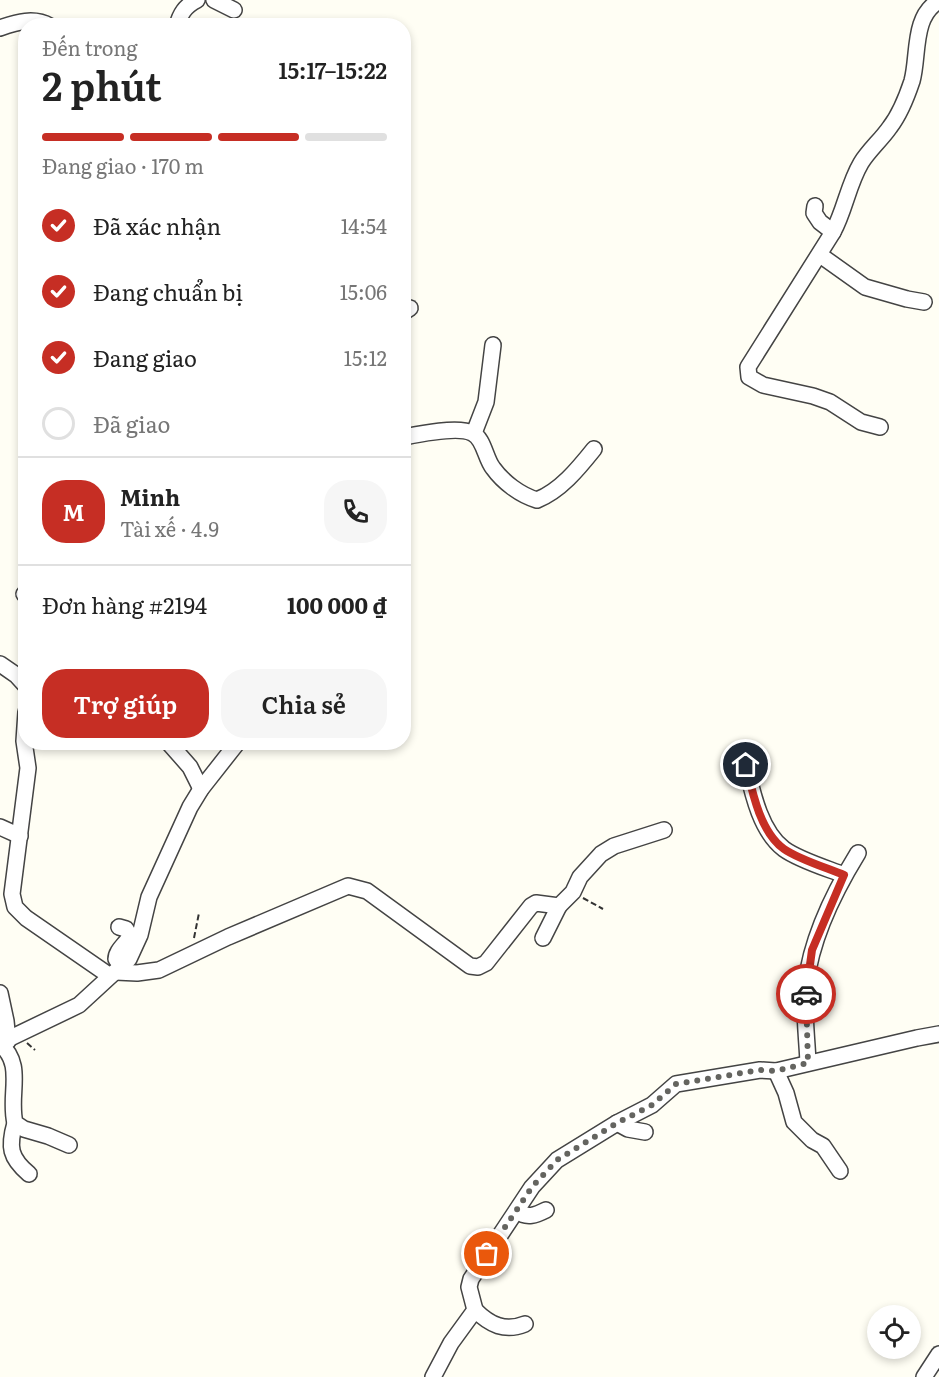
<!DOCTYPE html>
<html lang="vi">
<head>
<meta charset="utf-8">
<style>
	:root { --surface:#fff; --page:#f6f6f6; --text:#222; --muted:#767676; --line:#e0e0e0; --accent:#c62e24 }
	body { margin:0; font-family:Literata,serif; background:var(--page); color:var(--text); height:100vh; display:flex; flex-direction:column; font-size:22px; white-space:nowrap }
	* { box-sizing:border-box; margin:0 }
	p { font-size:20px; color:var(--muted) }
	.icon { flex:none; width:33px; height:33px; fill:none; stroke:currentColor; stroke-width:2; stroke-linecap:round; stroke-linejoin:round }
	.map { position:relative; flex:1; overflow:hidden }
	.sheet { position:absolute; left:18px; top:18px; width:393px; height:732px; display:flex; flex-direction:column; background:var(--surface); border-radius:24px; box-shadow:0 3px 9px #0003 }
	.sheet>* { flex:none }
	.fabs { position:absolute; left:867px; top:1305px; display:grid; gap:12px }
	.fabs a { display:grid; place-items:center; width:54px; height:54px; border-radius:50%; background:var(--surface); box-shadow:0 3px 9px #0003; font-size:30px }
	.pin { position:absolute; display:grid; place-items:center; width:51px; height:51px; color:#fff; margin:-26px; border:3px solid #fff; border-radius:50%; box-shadow:0 2px 6px #0007 }
	.courier { position:absolute; display:grid; place-items:center; width:60px; height:60px; margin:-30px; border:4px solid #c62e24; border-radius:50%; background:#fff; color:#222; box-shadow:0 2px 8px #0007 }
	.headline em { font-style:normal; font-weight:600 }
	.headline div { display:flex; flex-direction:column-reverse }
	.headline { display:flex; align-items:center; justify-content:space-between; height:102px; padding:0 24px }
	h1 { font-size:39px; font-weight:600; line-height:45px }
	.bar { display:grid; grid-template-columns:repeat(4,1fr); gap:9px 6px; align-content:center; height:72px; padding:0 24px }
	.bar i { height:8px; border-radius:4px; background:var(--line) }
	.bar .active { background:var(--accent) }
	.bar p { grid-column:span 4 }
	.line { display:flex; align-items:center; gap:15px; padding:0 24px; border-top:2px solid var(--line) }
	.line div { flex:1 }
	.round { display:grid; place-items:center; flex:none; width:63px; height:63px; border-radius:24px; background:var(--page) }
	ol { padding:0 24px; list-style:none }
	li { display:flex; align-items:center; gap:18px; height:66px }
	li p { margin-inline-start:auto }
	li .icon { padding:6px; border-radius:50%; background:var(--accent); color:#fff; stroke-width:4 }
	li:last-child { color:var(--muted) }
	li i { width:33px; height:33px; border:3px solid var(--line); border-radius:50% }
	.cta { display:flex; gap:12px; margin-top:auto; padding:12px 24px }
	.cta a { flex:1; height:69px; border-radius:24px; background:var(--accent); color:#fff; font-size:24px; font-weight:600; line-height:69px; text-align:center }
	.cta a+a { background:var(--page); color:var(--text) }
	.map>svg:first-child { display:block }
	.lines { fill:none; stroke-linecap:round; stroke-linejoin:round }
	.minor-casing { stroke:#444; stroke-width:18 }
	.path { stroke:#333; stroke-width:2; stroke-dasharray:6 3; stroke-linecap:butt }
	.minor { stroke:#fff; stroke-width:15 }
	.done { stroke:#646460; stroke-width:6; stroke-dasharray:0 10.8 }
	.route { stroke:#c62e24; stroke-width:8 }
</style>
</head>
<body>
<div class="map">
<svg width="939" height="1377" viewBox="0 0 939 1377">
	<rect width="100%" height="100%" fill="#fffef4"/>
	<g class="lines">
		<defs>
			<g id="minor">
				<polyline points="214,0 234,10"/>
				<path d="M177,26C180,14 185,6 197,0"/>
				<path d="M0,28C17,22 34,17 50,26"/>
				<polyline points="815,206 814,213 820,222 833,232"/>
				<polyline points="820,255 865,287 907,299 924,302"/>
				<polyline points="404,312 410,308"/>
				<path d="M880,427L861,422L830,402L813,396L763,385L749,377L748,367L833,232C845,210 848,185 861,163C869,150 881,140 890,127C900,114 907,96 912,81C919,56 912,16 939,1"/>
				<polyline points="474,433 486,402 493,345"/>
				<path d="M404,437C419,434 458,426 472,433C484,438 485,458 493,468C503,482 520,495 537,500C560,491 578,469 594,449"/>
				<polyline points="24,594 26,595"/>
				<polyline points="0,664 16,675 26,686"/>
				<polyline points="26,712 24,741 28,768 12,894 15,907 26,918 110,976"/>
				<polyline points="168,742 190,767 201,789"/>
				<path d="M746,765C752,791 760,831 784,849C799,860 826,868 844,875"/>
				<polyline points="0,827 20,836"/>
				<path d="M119,927L126,929L130,936C126,944 116,950 116,959L122,967"/>
				<polyline points="543,938 559,906"/>
				<polyline points="116,972 137,973 159,970 228,937 348,886 367,891 470,966 478,967 486,963 531,906 536,903 559,906 573,892 580,877 601,854 614,846 664,830"/>
				<polyline points="0,993 6,1021 8,1041"/>
				<polyline points="0,1043 79,1005 129,959 140,935 149,897 190,807 201,789 238,742"/>
				<path d="M0,1044C25,1065 8,1094 15,1123L24,1129L48,1136L69,1145"/>
				<path d="M808,1063C807,1037 803,1010 806,984C811,939 834,892 858,853"/>
				<polyline points="776,1071 786,1093 794,1122 812,1140 823,1146 840,1171"/>
				<path d="M15,1123C8,1147 10,1158 29,1174"/>
				<polyline points="617,1123 628,1129 645,1132"/>
				<path d="M517,1211C527,1219 536,1215 546,1210"/>
				<path d="M475,1310C490,1325 505,1332 525,1324"/>
				<polyline points="433,1377 451,1343 475,1310 469,1287 471,1279 532,1187 557,1160 617,1123 652,1105 676,1084 760,1070 776,1071 917,1038 939,1034"/>
				<polyline points="924,1377 939,1354"/>
			</g>
		</defs>
		<use href="#minor" class="minor-casing"/>
		<g class="path">
			<polyline points="583,898 603,909"/>
			<polyline points="194,938 199,913"/>
			<polyline points="27,1043 35,1050"/>
		</g>
		<use href="#minor" class="minor"/>
	</g>
	<g class="lines">
		<polyline class="done" points="487,1254 532,1187 557,1160 617,1123 652,1105 676,1084 760,1070 776,1071 808,1063 806,994"/>
		<path class="route" d="M746,765C752,791 760,832 784,849C798,859 827,868 844,875L812,950L806,994"/>
	</g>
</svg>
<div class="fabs">
<a><svg class="icon" aria-label="locate" viewBox="0 0 24 24"><circle cx="12" cy="12" r="6"/><path d="M12 2v4M12 18v4M2 12h4M18 12h4"/></svg></a>
</div>
<div class="pin" style="left:487px;top:1254px;background:#ea580c"><svg class="icon" aria-label="bag" viewBox="0 0 24 24"><path d="M5 8h14l-1 12H6zM9 8a3 3 0 0 1 6 0"/></svg></div>
<div class="pin" style="left:746px;top:765px;background:#1f2937"><svg class="icon" aria-label="home" viewBox="0 0 24 24"><path d="M3 11l9-7 9 7M6 9v11h12V9"/></svg></div>
<div class="courier" style="left:806px;top:994px"><svg class="icon" aria-label="car" viewBox="0 0 24 24"><path d="M5 17H2v-5l4-1 3-4h7l3 4 3 1v5h-3M9 17h6M6 11h13"/><circle cx="7" cy="17" r="2"/><circle cx="17" cy="17" r="2"/></svg></div>
<section class="sheet">
<div class="headline"><div><h1>2 phút</h1><p>Đến trong</p></div><em>15:17–15:22</em></div>
<div class="bar"><i class="active"></i><i class="active"></i><i class="active"></i><i></i><p>Đang giao · 170 m</p></div>
<ol>
<li><svg class="icon" aria-label="check" viewBox="0 0 24 24"><path d="M5 12l5 5 9-10"/></svg>Đã xác nhận<p>14:54</p></li>
<li><svg class="icon" aria-label="check" viewBox="0 0 24 24"><path d="M5 12l5 5 9-10"/></svg>Đang chuẩn bị<p>15:06</p></li>
<li><svg class="icon" aria-label="check" viewBox="0 0 24 24"><path d="M5 12l5 5 9-10"/></svg>Đang giao<p>15:12</p></li>
<li><i></i>Đã giao</li>
</ol>
<div class="line" style="height:108px"><b class="round" style="background:var(--accent);color:#fff">M</b><div><b>Minh</b><p>Tài xế · 4.9</p></div><a class="round"><svg class="icon" aria-label="phone" viewBox="0 0 24 24"><path d="M5 4h4l2 5-3 2q2 4 5 5l2-3 5 2v4C11 20 4 13 5 4z"/></svg></a></div>
<div class="line" style="height:78px"><div>Đơn hàng #2194</div><b>100 000 ₫</b></div>
<div class="cta"><a>Trợ giúp</a><a>Chia sẻ</a></div>
</section>
</div>
</body>
</html>
